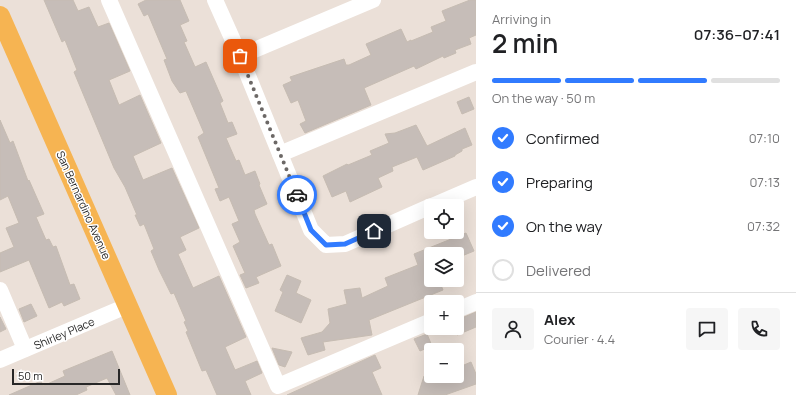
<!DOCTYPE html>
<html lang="en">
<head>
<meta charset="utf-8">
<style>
	:root { --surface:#fff; --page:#f6f6f6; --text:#202124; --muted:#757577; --line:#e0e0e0; --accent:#317bff }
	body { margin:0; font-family:Manrope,sans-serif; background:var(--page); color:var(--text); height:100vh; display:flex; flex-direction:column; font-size:15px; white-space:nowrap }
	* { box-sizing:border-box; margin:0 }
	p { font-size:13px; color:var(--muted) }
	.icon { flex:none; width:22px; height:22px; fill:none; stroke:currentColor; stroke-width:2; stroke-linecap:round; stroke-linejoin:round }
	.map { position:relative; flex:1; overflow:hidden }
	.side { display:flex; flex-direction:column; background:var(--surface); width:320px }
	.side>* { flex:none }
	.controls { position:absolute; left:424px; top:199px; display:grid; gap:8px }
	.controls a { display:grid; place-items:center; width:40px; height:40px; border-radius:4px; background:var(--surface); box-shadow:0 4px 16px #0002; font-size:20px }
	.scale { position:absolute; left:12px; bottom:10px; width:108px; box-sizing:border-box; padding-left:4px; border:2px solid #282828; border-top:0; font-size:11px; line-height:14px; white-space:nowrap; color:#282828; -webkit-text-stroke:3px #fff; paint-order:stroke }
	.pin { position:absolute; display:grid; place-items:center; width:34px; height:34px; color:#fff; margin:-17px; border-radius:8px; box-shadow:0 2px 6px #0006 }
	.courier { position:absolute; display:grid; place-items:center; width:40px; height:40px; margin:-20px; border:3px solid #317bff; border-radius:50%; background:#fff; color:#222; box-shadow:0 1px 5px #0007 }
	.head em { font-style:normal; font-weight:600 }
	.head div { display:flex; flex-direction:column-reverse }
	.head { display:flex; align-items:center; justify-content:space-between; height:68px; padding:0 16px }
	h1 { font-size:26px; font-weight:600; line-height:30px }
	.bar { display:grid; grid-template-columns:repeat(4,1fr); gap:6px 4px; align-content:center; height:48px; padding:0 16px }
	.bar i { height:5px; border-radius:3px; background:var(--line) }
	.bar .current { background:var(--accent) }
	.bar p { grid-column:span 4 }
	.line { display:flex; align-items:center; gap:10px; padding:0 16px; border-top:1px solid var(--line) }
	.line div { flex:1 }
	.round { display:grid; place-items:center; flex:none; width:42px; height:42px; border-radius:4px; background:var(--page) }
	ol { padding:0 16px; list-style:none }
	li { display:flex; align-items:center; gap:12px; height:44px }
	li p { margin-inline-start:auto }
	li .icon { padding:4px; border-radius:50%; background:var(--accent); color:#fff; stroke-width:4 }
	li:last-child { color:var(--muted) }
	li i { width:22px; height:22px; border:2px solid var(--line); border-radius:50% }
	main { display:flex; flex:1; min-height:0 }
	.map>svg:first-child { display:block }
	.building { fill:#c6bdb8; stroke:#c6bcb2 }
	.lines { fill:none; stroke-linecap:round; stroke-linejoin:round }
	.minor { stroke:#fff; stroke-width:16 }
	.major { stroke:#f6b452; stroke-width:20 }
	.done { stroke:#6c6866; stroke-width:4; stroke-dasharray:0 7.2 }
	.route { stroke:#317bff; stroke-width:5 }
	.labels { text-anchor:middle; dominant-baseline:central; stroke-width:3; stroke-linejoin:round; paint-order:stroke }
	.street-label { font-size:11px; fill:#282828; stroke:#fff }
</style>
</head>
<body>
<main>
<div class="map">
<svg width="476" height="395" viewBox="0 0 476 395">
	<rect width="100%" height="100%" fill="#ebe0d8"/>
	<g class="building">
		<polygon points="44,0 73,0 78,11 89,7 98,27 109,23 130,71 109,80 119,105 140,95 161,143 133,156 143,180 172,168 199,228 180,237 186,250 178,254 193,288 219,276 246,337 225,347 235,370 257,361 262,373 245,381 251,395 217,395 206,370 202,371 186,332 188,331 184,322 186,321 174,293 171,294 159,270 151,251 154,249 144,224 140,226 135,215 137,215 125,187 114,168 74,72 77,70 65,40 62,42"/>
		<polygon points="146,0 180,0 189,21 180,25 187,41 184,42 195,67 206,62 223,101 220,103 228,123 232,122 237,134 226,138 236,161 239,160 245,175 255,171 260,184 259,185 267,204 254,210 255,214 269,245 272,244 281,266 256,277 259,283 246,288 240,275 245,273 233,246 240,242 232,224 239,221 229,197 220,201 215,189 219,188 198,137 204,133 186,91 180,93 172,81 164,60 167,59 148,14 144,16 138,4"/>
		<polygon points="470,0 476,0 476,35 469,38 471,44 455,50 456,53 444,58 443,56 416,69 414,66 364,88 371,105 305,133 300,124 306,121 298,100 291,103 283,85 292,81 290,77 344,59 346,65 349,65 371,55 366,44 401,29 407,42 411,40 411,41 433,32 431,27 446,21 442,11"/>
		<polygon points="469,97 474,109 462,114 457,102"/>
		<polygon points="0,120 10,143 13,141 28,181 29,180 44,214 36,217 46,240 49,239 53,247 56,246 70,285 74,284 80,299 64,306 62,302 49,308 29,260 0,272 0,253 14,247 6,228 19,223 8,196 0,200"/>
		<polygon points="416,125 427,146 465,128 472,145 462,149 462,151 455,155 455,156 423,170 417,157 392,167 393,171 378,178 382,187 350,202 346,191 332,197 323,176 347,164 348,165 372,155 370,151 389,143 385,134 395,133"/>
		<polygon points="466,233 474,251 457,258 457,254 431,254 431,280 439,280 443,290 369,320 372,335 323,342 325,350 308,355 301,338 322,332 330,323 328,309 347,304 344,290 360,288 362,298 388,286 385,278 418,265 414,254"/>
		<polygon points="287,275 301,281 296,293 311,300 301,323 275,311 283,292 280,290"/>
		<polygon points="31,304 37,316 24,322 19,309"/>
		<polygon points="476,312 476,327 457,335 457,320"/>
		<polygon points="0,317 6,329 0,332"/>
		<polygon points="427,334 432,346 420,351 414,339"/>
		<polygon points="272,348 292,352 285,367 279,365"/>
		<polygon points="112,351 130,395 116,395 107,378 86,387 87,390 76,395 9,395 41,381 43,386 65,376 63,371"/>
		<polygon points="375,355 381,368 372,372 382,395 287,395"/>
		<polygon points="471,362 476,374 476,384 445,395 418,395 424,376 457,376 457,368"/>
	</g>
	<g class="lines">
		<g class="minor">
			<polyline points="109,0 278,386 431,321"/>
			<polyline points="215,0 240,56 311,230 326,245 345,244 431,206"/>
			<polyline points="240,56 373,0"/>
			<polyline points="280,154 476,72"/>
			<polyline points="432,206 476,187"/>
			<polyline points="0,290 25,349"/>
			<polyline points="457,310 476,302"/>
			<polyline points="0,360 129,305"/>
		</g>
		<polyline class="major" points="0,16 167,395"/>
	</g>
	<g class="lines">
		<polyline class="done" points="240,56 297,195"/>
		<polyline class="route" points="297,195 311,230 326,245 345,244 374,231"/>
	</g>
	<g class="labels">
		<g class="street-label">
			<text transform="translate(84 205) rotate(66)">San Bernardino Avenue</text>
			<text transform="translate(64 333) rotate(-23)">Shirley Place</text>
		</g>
	</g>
</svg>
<div class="controls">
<a><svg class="icon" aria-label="locate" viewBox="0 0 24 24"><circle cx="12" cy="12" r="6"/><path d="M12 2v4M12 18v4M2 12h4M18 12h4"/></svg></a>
<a><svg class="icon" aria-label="layers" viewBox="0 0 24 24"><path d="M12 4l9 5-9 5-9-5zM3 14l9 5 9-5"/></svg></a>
<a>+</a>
<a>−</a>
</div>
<div class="scale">50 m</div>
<div class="pin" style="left:240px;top:56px;background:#ea580c"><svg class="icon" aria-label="bag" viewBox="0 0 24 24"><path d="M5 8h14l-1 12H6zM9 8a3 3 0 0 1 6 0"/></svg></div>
<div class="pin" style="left:374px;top:231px;background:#1f2937"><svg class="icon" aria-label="home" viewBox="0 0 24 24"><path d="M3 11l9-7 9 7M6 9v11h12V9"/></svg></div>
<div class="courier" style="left:297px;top:195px"><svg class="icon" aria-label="car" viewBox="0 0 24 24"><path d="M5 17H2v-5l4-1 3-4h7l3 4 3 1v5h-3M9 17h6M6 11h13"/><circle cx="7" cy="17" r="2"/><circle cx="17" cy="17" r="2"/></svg></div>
</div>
<section class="side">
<div class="head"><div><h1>2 min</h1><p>Arriving in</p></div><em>07:36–07:41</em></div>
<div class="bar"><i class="current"></i><i class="current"></i><i class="current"></i><i></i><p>On the way · 50 m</p></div>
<ol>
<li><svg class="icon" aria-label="check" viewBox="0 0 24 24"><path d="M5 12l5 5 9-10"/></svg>Confirmed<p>07:10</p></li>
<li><svg class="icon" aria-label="check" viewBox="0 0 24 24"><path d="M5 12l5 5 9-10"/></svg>Preparing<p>07:13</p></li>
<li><svg class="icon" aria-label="check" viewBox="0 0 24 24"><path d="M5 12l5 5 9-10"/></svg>On the way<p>07:32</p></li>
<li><i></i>Delivered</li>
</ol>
<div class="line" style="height:72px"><a class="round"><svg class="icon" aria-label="person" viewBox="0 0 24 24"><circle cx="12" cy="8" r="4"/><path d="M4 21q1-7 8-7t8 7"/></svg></a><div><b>Alex</b><p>Courier · 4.4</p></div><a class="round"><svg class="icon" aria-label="chat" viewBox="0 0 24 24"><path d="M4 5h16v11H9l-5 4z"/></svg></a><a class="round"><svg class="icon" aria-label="phone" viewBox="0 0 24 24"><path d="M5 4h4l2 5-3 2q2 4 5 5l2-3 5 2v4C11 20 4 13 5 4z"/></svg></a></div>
</section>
</main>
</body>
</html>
